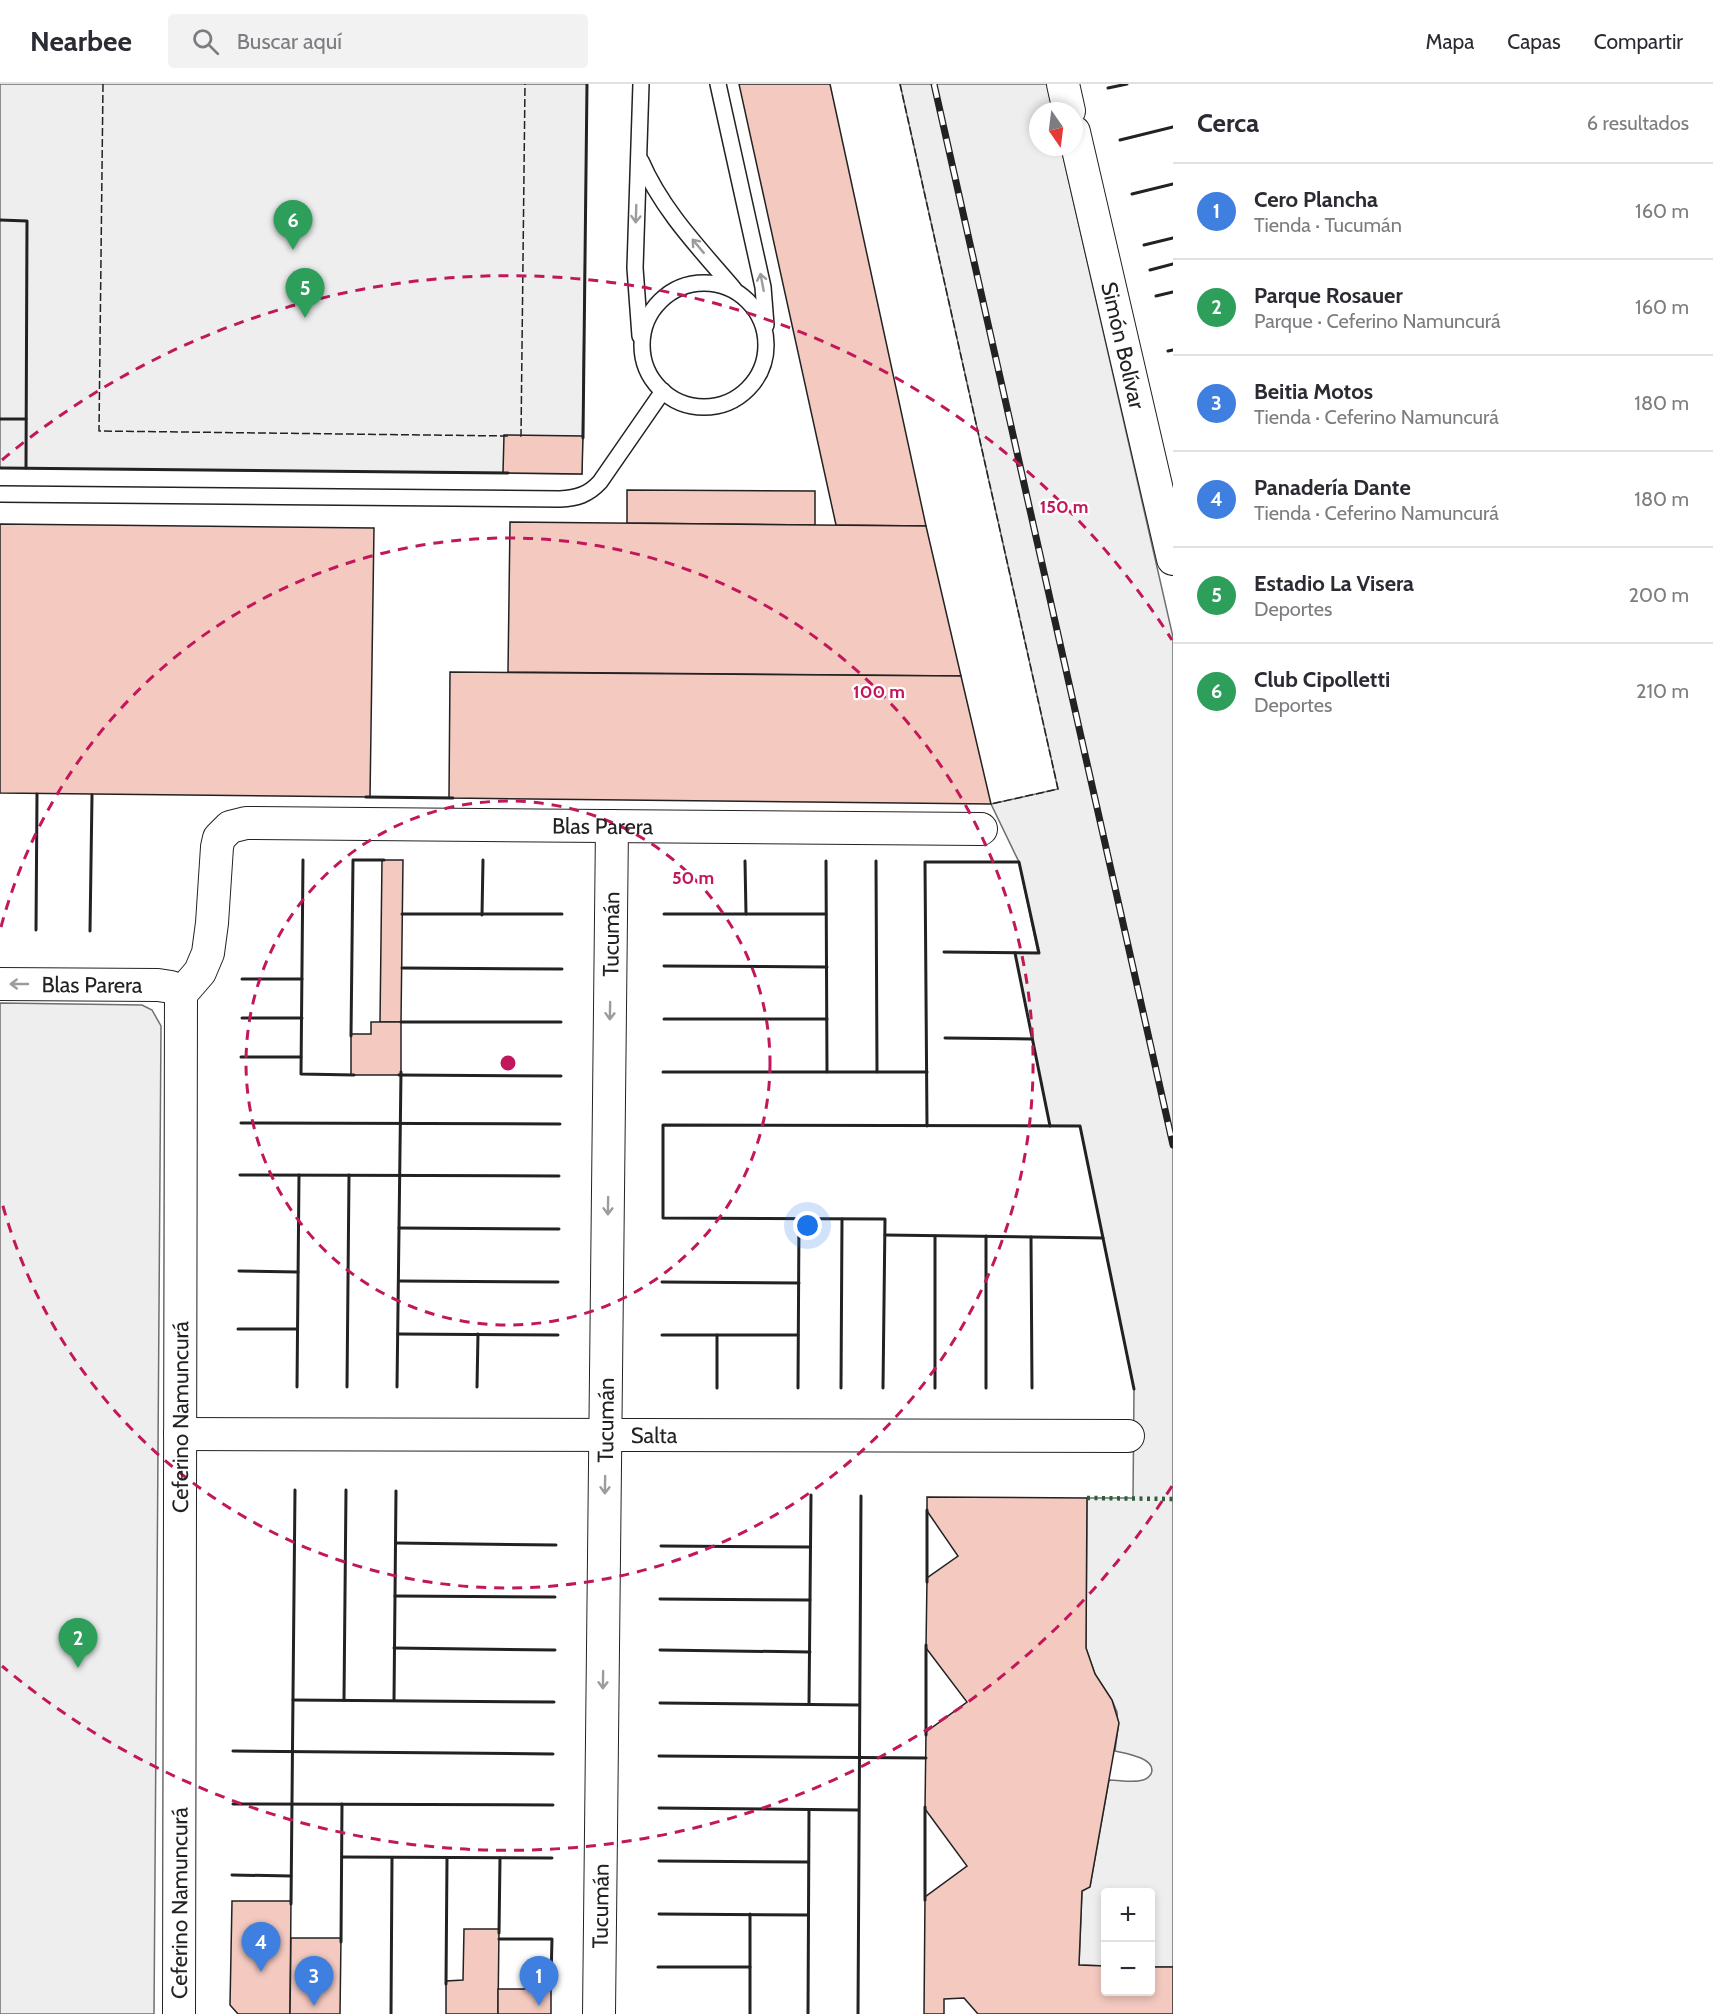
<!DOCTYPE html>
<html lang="es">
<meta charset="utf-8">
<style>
:root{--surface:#fff;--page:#f2f2f3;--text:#2b2b33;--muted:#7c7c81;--line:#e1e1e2;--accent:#111827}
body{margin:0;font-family:Cabin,sans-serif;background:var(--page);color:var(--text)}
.controls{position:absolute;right:18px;bottom:18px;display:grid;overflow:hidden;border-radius:6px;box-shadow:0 3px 9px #0003}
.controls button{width:54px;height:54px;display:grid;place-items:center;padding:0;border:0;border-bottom:2px solid var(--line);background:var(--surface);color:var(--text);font:30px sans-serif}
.compass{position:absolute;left:1029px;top:18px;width:54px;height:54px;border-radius:50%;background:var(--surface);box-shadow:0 3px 9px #0003;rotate:166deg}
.you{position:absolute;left:808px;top:1142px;width:21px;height:21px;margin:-15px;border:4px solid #fff;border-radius:50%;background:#1a73e8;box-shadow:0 0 0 9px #1a73e833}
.badge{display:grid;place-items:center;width:39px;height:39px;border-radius:50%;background:var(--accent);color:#fff;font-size:20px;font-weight:700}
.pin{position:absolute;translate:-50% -50px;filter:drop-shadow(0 2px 3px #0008)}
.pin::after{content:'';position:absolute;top:32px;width:21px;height:18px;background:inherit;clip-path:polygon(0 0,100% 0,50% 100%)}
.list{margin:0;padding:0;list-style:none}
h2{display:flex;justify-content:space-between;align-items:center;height:78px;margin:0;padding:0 24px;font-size:26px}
h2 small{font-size:20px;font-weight:400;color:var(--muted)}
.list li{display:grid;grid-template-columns:39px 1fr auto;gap:18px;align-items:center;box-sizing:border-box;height:96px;padding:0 24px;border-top:2px solid var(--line)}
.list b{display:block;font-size:22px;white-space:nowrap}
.list p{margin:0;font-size:20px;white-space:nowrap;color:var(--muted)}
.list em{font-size:20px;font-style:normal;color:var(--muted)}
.icon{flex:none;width:33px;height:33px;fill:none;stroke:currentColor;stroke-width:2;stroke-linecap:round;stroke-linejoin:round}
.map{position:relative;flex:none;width:1173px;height:1930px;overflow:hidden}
header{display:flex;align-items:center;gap:36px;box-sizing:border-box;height:84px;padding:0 30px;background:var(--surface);border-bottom:2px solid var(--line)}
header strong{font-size:28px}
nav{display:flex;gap:33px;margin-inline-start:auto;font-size:21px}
.search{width:420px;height:54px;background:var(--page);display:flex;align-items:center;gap:15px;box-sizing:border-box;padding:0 21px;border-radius:6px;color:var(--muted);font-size:22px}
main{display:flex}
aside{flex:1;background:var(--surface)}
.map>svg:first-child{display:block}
.green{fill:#eee;stroke:#6f6f6f;stroke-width:1.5}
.building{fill:#f3c9c0;stroke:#222;stroke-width:1.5}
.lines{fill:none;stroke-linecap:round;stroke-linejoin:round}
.lane-casing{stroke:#222;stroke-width:18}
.street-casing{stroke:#222;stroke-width:34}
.lane{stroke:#fff;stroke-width:15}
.street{stroke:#fff;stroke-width:32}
.rail-casing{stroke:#222;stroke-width:7}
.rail{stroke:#fff;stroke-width:4.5;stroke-dasharray:14;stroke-linecap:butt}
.hedge{stroke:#2f5e38;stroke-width:4.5;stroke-dasharray:3 4.5;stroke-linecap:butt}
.fence{stroke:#222;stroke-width:1.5;stroke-dasharray:8 3;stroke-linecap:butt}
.wall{stroke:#222;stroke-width:3}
.oneway{stroke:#9c9c9c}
.ring{fill:none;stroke:#c2185b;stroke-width:3;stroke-dasharray:10 8}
.labels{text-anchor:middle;stroke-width:4.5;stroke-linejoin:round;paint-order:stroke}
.street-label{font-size:22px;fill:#222;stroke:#fff}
.centre{fill:#c2185b;stroke:#fff;stroke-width:3}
.ring-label{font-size:18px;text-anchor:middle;font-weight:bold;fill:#c2185b;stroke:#fff;stroke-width:4.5;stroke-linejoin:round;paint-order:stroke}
</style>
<header>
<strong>Nearbee</strong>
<div class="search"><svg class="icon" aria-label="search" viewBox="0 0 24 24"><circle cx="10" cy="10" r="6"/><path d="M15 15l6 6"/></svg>Buscar aquí</div>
<nav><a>Mapa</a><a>Capas</a><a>Compartir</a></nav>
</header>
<main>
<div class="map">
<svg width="1173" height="1930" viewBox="0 0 1173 1930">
<rect width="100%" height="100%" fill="#fff"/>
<g class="green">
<path d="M0,0H587L582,390L0,384Z"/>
<path d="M900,0H1047L1053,27H1038V63H1061L1173,553V1883H1151L1150,1808H1106L1105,1882L1079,1881L1082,1807L1090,1802L1109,1696C1120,1696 1133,1699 1143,1696C1147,1695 1149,1693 1151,1690C1158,1674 1124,1669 1115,1667L1118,1644L1117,1628L1112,1616L1095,1590L1086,1564L1087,1414H1133L1134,1305L1080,1042H1050L1015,869H1038L1019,778L991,720L1058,705Z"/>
<path d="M0,919L142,921L152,926L161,942L154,1930H0Z"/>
</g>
<g class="building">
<path d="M739,0H830L926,442L836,441Z"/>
<path d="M504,351L583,352L582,390L503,389Z"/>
<path d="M627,406L815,407V441L627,439Z"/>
<path d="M510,438L926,442L961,592L508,588Z"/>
<path d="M0,440L374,444L370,713L0,709Z"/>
<path d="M450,588L961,592L991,720L449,714Z"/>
<path d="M382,776H403L401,938H380Z"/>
<path d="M371,938H401V991H351V950H371Z"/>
<path d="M927,1413L1087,1414L1086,1564L1095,1590L1112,1616L1119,1639L1090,1803L1082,1807L1079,1881L1106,1882V1908H1150V1883H1173V1930H978L964,1914L944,1915V1930H924L925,1813L967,1782L925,1725L926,1648L967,1618L926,1564L927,1494L958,1472L927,1427Z"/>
<path d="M232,1817H291L290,1930H238L230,1921Z"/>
<path d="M464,1845H499L498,1930H446V1897L463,1896Z"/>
<path d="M291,1854H341L340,1930H290Z"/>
<path d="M526,1895H551V1930H498V1905H525Z"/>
</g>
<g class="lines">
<g class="lane-casing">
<g id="lane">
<path d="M718,0L763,203L766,241"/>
<path d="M641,77C662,126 700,165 734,205"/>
<circle cx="704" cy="261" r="62"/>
<path d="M640,252L635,184L641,0"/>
<path d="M0,410L560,415C577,414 588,411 600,398L663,307"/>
</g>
</g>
<g class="street-casing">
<g id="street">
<path d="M1063,0L1069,27"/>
<path id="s1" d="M1074,48L1173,475"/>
<path id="s2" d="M0,900L158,901L171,903L181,910"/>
<path id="s3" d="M180,1350L1128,1352"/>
<path id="s4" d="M179,1930L181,910L200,888L208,869L212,839L217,763L219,754L230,743L246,739L981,745"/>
<path id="s5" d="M599,1930L612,742"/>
</g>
</g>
<use href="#lane" class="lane"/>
<use href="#street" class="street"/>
<g class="rail-casing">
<path id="rail" d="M934,0L1173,1061"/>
</g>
<use href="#rail" class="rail"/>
<path class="hedge" d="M1087,1414L1173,1415"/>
<g class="fence">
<path d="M103,0L99,347L508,352"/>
<path d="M900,0L1058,705L991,720"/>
<path d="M520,352H521L525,0"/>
</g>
<g class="wall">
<path d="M1108,4L1127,0"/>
<path d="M1120,56L1173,43"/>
<path d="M1132,110L1173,100"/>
<path d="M0,136L27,137L26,384"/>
<path d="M1144,161L1173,154"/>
<path d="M1150,186L1173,180"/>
<path d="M1156,212L1173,208"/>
<path d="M1168,267L1173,266"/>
<path d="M0,335H26"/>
<path d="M583,354L587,0"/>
<path d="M0,384L508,389"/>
<path d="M366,713L453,714"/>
<path d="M303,776L301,990L354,991"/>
<path d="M745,777L746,830"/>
<path d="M826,777L827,988"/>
<path d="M876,777L877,988"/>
<path d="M402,830H562"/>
<path d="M664,830H826"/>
<path d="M482,831L483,776"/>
<path d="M36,846L37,710"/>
<path d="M90,847L92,711"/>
<path d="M1015,869L1050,1042"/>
<path d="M664,882L827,883"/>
<path d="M402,884L562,885"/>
<path d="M242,895H302"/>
<path d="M242,934H302"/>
<path d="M664,935H827"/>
<path d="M401,938H561"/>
<path d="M351,952L353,776H384"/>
<path d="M945,954L1032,955"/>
<path d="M241,973H301"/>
<path d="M663,988H927"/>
<path d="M399,991L561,992"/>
<path d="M241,1039L560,1040"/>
<path d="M927,1042L925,778H1019L1039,869L944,868"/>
<path d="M240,1091L559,1092"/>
<path d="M399,1144L559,1145"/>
<path d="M885,1151L1103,1154"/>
<path d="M935,1152V1304"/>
<path d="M1031,1153L1032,1304"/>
<path d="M239,1187L298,1188"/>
<path d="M399,1197L558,1198"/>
<path d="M662,1198L799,1199"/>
<path d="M238,1245H297"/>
<path d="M398,1250L558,1251"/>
<path d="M662,1251H798"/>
<path d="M717,1251V1304"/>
<path d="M297,1303L299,1091"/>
<path d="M347,1303L349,1091"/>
<path d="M397,1303L401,988"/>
<path d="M477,1303L478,1250"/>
<path d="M798,1304L799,1135"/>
<path d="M841,1304L842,1135"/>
<path d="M883,1304L885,1135L663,1134V1041L1080,1042L1134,1305"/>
<path d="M986,1304V1152"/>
<path d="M396,1459L556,1461"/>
<path d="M661,1462L810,1463"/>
<path d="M927,1498V1426"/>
<path d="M395,1512L555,1513"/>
<path d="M660,1515L810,1516"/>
<path d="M394,1564L555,1566"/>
<path d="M660,1566L810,1568"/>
<path d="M293,1616L554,1618"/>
<path d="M344,1616L346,1406"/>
<path d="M394,1616L396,1407"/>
<path d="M660,1619L859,1621"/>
<path d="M809,1620L811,1411"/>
<path d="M926,1651V1561"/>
<path d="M233,1667L553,1670"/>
<path d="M659,1672L926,1674"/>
<path d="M233,1720L553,1721"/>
<path d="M659,1724L858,1726"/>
<path d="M342,1773L552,1774"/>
<path d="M659,1777L808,1778"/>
<path d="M232,1791L291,1792"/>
<path d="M925,1816V1723"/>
<path d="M291,1820L295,1406"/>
<path d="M659,1830L808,1831"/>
<path d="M499,1849L500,1774"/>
<path d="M499,1855H552L551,1895"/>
<path d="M341,1858L342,1720"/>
<path d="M658,1883H750"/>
<path d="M446,1900L447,1774"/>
<path d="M391,1930L392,1774"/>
<path d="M750,1930V1830"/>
<path d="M808,1930L809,1726"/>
<path d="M858,1930L861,1412"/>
</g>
</g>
<defs><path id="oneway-shaft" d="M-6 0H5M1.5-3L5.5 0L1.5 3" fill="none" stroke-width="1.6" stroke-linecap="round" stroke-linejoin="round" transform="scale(1.5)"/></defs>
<g class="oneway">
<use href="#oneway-shaft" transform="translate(636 130) rotate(92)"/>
<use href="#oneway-shaft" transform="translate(698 162) rotate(-130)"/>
<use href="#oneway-shaft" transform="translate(762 198) rotate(-101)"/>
<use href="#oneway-shaft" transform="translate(19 900) rotate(-180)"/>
<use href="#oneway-shaft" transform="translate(610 927) rotate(91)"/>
<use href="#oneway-shaft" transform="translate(608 1122) rotate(91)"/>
<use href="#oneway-shaft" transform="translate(605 1401) rotate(91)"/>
<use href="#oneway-shaft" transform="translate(603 1596) rotate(91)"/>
</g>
<g class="ring">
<circle cx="508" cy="979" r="262"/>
<path d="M1 843A525 525 0 1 1 1 1115"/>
<path d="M1172 1402A787 787 0 0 1 2 1582M2 376A787 787 0 0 1 1172 556"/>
</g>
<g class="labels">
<g class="street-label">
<text dy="8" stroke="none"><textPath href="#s1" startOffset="219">Simón Bolívar</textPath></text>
<text dy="8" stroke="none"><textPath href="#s4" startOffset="1574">Blas Parera</textPath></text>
<text dy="8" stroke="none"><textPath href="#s5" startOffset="1080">Tucumán</textPath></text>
<text dy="8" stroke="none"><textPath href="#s2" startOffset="92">Blas Parera</textPath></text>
<text dy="8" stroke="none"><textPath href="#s4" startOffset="597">Ceferino Namuncurá</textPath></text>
<text dy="8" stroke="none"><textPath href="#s5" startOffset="594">Tucumán</textPath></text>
<text dy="8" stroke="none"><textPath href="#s3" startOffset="474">Salta</textPath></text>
<text dy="8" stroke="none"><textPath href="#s4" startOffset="111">Ceferino Namuncurá</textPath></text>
<text dy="8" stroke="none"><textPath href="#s5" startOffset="108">Tucumán</textPath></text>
</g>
</g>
<circle cx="508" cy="979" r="9" class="centre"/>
<g class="ring-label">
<text x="1064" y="429">150 m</text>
<text x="879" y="614">100 m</text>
<text x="693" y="800">50 m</text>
</g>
</svg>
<div class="controls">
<button>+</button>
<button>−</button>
</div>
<svg class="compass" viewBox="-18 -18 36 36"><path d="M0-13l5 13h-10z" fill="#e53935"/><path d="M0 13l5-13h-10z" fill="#7c7c81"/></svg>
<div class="you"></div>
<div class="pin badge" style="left:539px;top:1922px;background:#3f7fe0">1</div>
<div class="pin badge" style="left:78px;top:1584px;background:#2e9e5b">2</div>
<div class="pin badge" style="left:314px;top:1922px;background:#3f7fe0">3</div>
<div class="pin badge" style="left:261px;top:1888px;background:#3f7fe0">4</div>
<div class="pin badge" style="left:305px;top:234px;background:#2e9e5b">5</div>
<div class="pin badge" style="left:293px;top:166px;background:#2e9e5b">6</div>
</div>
<aside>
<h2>Cerca<small>6 resultados</small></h2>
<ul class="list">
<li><span class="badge" style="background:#3f7fe0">1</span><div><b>Cero Plancha</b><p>Tienda · Tucumán</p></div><em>160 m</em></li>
<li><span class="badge" style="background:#2e9e5b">2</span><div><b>Parque Rosauer</b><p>Parque · Ceferino Namuncurá</p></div><em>160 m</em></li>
<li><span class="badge" style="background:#3f7fe0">3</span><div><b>Beitia Motos</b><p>Tienda · Ceferino Namuncurá</p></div><em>180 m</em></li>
<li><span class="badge" style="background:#3f7fe0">4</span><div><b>Panadería Dante</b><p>Tienda · Ceferino Namuncurá</p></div><em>180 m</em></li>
<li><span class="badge" style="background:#2e9e5b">5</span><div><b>Estadio La Visera</b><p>Deportes</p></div><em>200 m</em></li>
<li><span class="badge" style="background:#2e9e5b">6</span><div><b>Club Cipolletti</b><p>Deportes</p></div><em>210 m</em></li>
</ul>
</aside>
</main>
